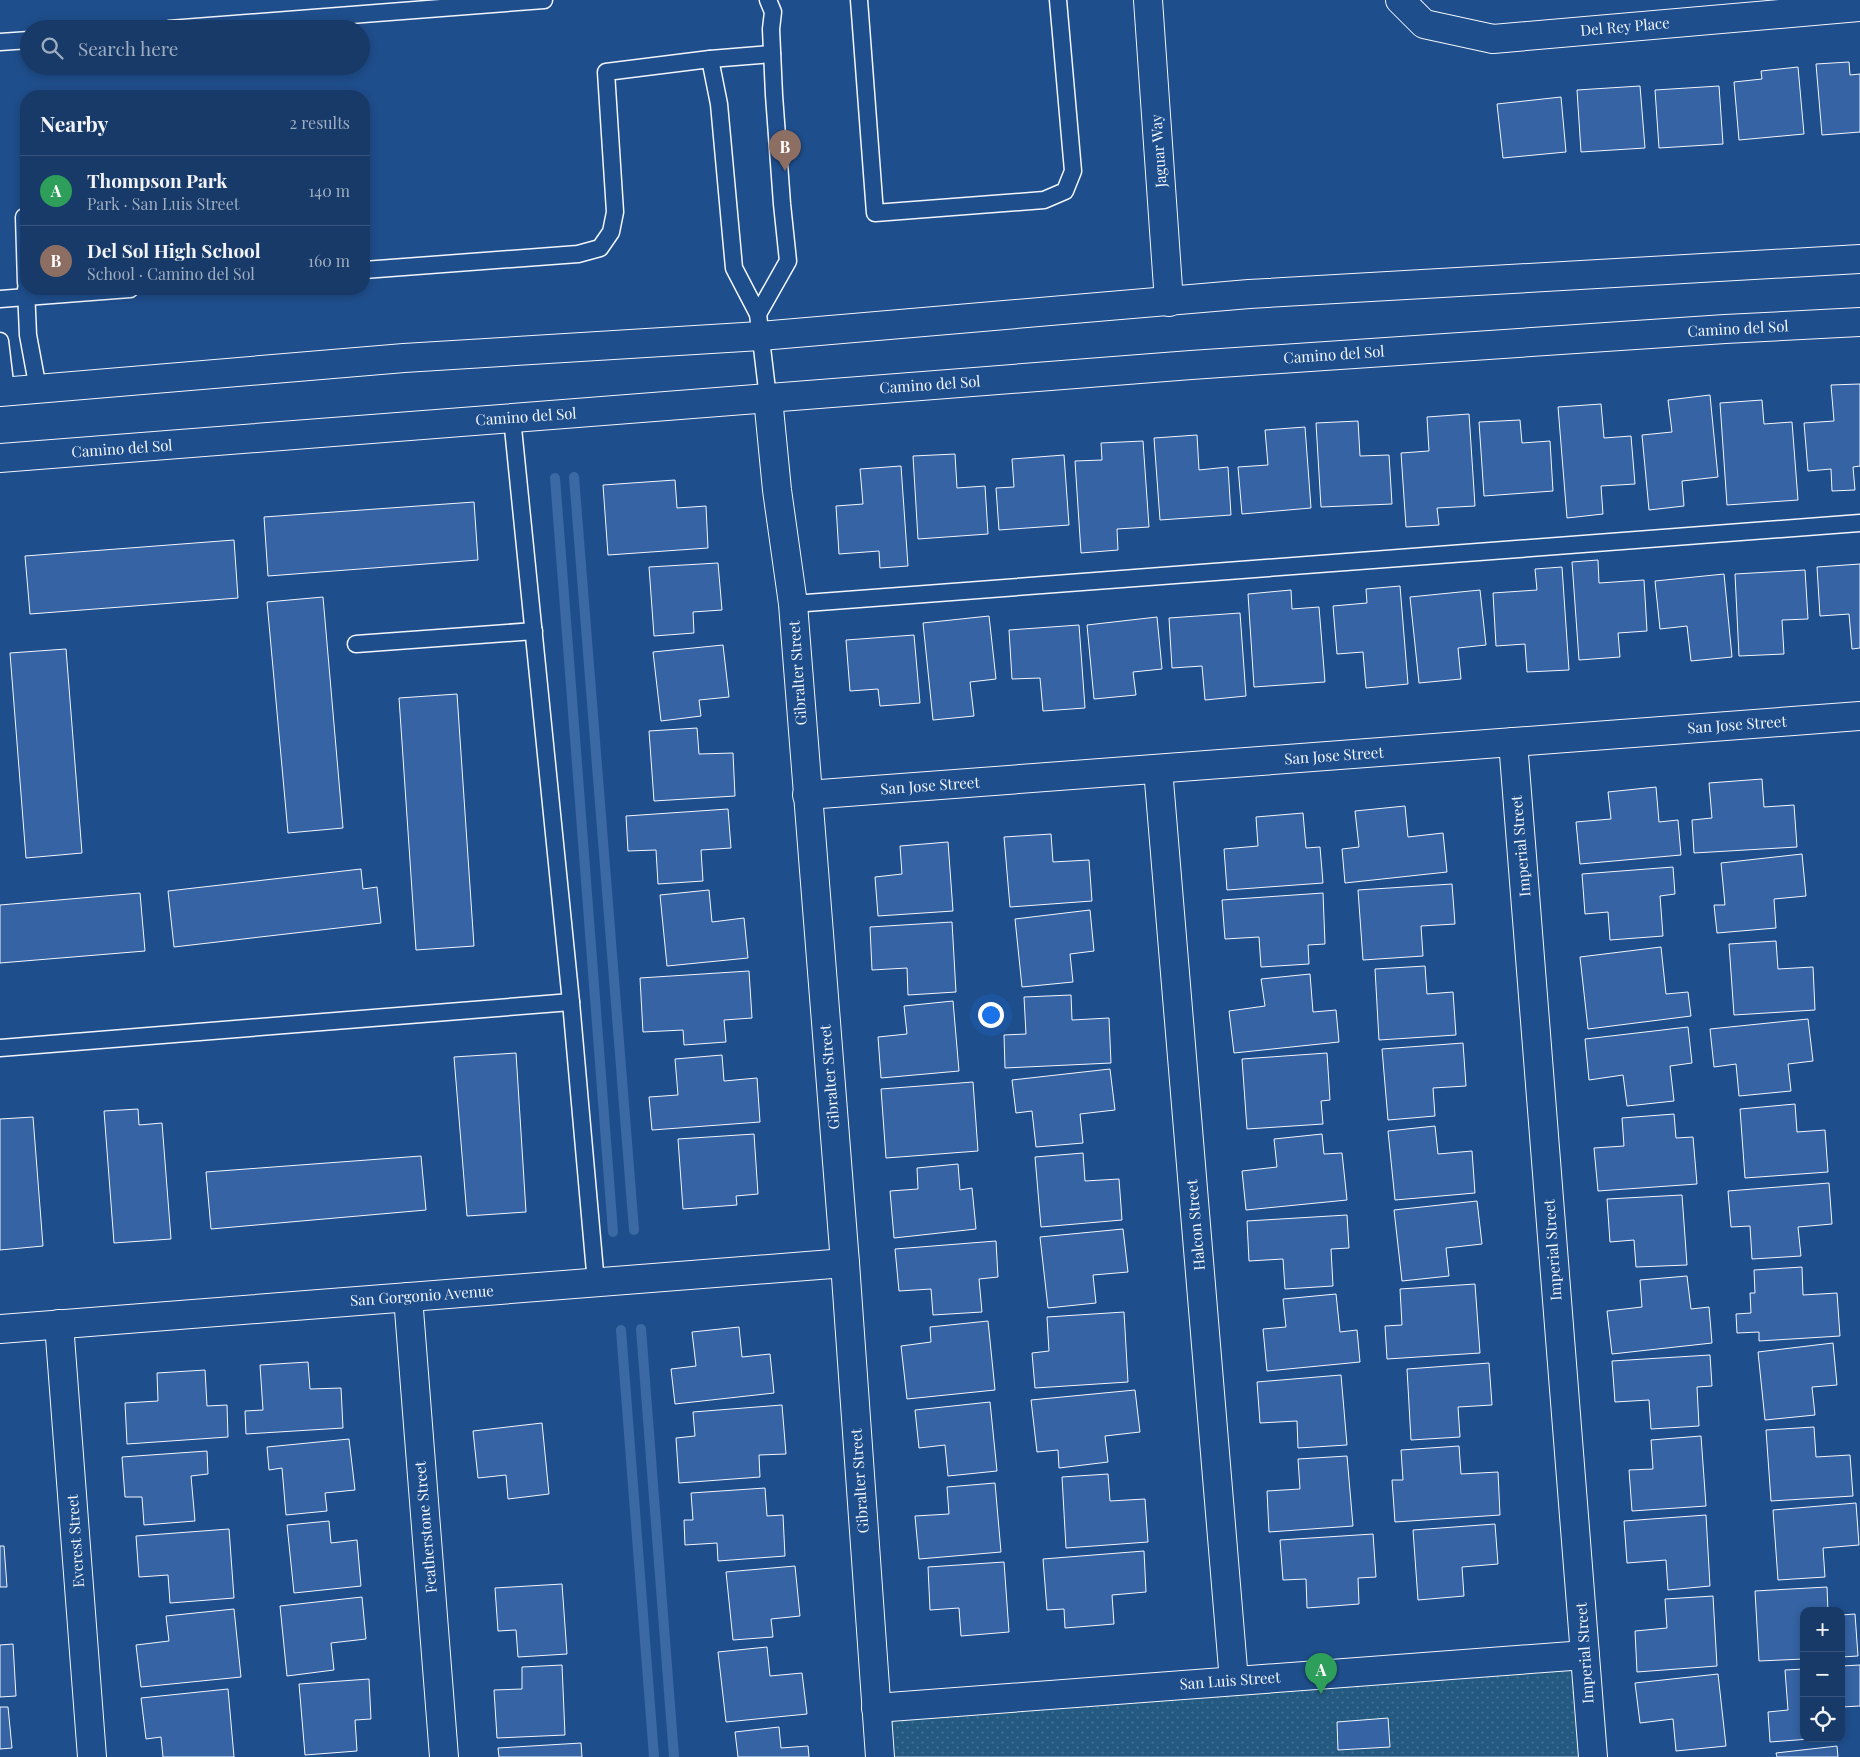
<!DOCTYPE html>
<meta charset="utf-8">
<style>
:root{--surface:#173a69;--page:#20416f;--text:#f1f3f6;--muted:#9eadc0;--line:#36547d;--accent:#bca0f2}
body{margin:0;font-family:"Playfair Display",serif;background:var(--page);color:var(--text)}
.controls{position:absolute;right:15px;bottom:15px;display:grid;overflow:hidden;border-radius:10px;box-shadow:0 2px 8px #0003}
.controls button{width:45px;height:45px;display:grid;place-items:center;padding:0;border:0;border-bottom:1px solid var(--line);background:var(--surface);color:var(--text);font:25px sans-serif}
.you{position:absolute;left:990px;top:1014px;width:18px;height:18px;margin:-12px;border:4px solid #fff;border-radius:50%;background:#1a73e8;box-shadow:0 0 0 8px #1a73e833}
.badge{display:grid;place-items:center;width:32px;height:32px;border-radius:50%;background:var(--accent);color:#fff;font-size:16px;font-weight:700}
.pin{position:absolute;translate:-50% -41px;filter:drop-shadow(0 1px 2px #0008)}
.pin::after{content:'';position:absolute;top:26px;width:18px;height:15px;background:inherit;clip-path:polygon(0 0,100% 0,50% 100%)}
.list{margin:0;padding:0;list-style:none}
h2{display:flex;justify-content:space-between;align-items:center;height:65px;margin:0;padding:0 20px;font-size:21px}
h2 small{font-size:16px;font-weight:400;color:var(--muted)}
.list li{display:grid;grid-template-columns:32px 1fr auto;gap:15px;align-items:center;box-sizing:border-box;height:70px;padding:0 20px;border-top:1px solid var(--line)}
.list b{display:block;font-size:19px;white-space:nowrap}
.list p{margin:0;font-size:16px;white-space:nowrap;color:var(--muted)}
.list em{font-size:16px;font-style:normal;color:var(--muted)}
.icon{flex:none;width:28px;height:28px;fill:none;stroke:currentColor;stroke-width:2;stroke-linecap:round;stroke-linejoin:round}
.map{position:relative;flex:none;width:1860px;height:1757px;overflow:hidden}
.search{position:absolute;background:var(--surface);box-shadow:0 2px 8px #0003;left:20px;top:20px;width:350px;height:55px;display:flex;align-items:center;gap:12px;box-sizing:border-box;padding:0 18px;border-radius:28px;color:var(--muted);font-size:19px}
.panel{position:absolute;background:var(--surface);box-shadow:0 2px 8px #0003;left:20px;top:90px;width:350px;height:205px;border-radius:20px}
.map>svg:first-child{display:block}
.park{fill:url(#park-dots);stroke:#a8bbd7}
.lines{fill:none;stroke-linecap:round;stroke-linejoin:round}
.stream{stroke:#3b69a3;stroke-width:10}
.building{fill:#3563a3;stroke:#f2f6ff}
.lane-casing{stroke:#f2f6ff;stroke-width:19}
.street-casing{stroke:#f2f6ff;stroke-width:30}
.secondary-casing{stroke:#f2f6ff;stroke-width:30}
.lane{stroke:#1f4e8c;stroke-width:16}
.street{stroke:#1f4e8c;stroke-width:28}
.secondary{stroke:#1f4e8c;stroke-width:28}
.labels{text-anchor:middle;stroke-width:4;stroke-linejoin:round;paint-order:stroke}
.street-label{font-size:15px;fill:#f2f6ff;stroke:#1f4e8c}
</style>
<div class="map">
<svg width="1860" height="1757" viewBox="0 0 1860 1757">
<defs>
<pattern id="park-dots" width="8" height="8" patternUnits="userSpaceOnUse" patternTransform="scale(1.25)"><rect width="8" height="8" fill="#245a82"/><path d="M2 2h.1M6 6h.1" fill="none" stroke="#447295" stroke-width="1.8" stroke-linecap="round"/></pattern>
</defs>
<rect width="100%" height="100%" fill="#1f4e8c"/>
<path class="park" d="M1585,1655L1593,1757H880L876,1708Z"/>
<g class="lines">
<g class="stream">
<path d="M574,477L634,1230"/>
<path d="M555,478L613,1232"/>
<path d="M641,1329L674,1757"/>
<path d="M621,1330L654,1757"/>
</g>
</g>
<g class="building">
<path d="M1849,62L1850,75L1860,74V132L1822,135L1816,64Z"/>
<path d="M1798,67L1804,134L1739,140L1734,82L1762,79L1761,71Z"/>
<path d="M1640,86L1645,148L1581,152L1577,90Z"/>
<path d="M1719,86L1723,144L1659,148L1655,90Z"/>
<path d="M1561,97L1566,152L1503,158L1497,104Z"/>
<path d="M1860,384V466L1853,467L1855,490L1832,491L1831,469L1808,471L1804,423L1834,421L1831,385Z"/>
<path d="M1710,395L1718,477L1682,481L1684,506L1649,510L1642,435L1672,432L1668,400Z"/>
<path d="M1762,400L1764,424L1792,422L1798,500L1727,505L1720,403Z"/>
<path d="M1601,404L1604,438L1631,436L1635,484L1601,486L1603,514L1567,518L1558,407Z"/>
<path d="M1469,414L1475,506L1437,508L1439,525L1406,527L1401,453L1429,451L1427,417Z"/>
<path d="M1520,420L1522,443L1550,441L1553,491L1484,496L1479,422Z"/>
<path d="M1358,421L1360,456L1389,455L1392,504L1321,507L1316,423Z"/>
<path d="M1305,427L1311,508L1242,514L1238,467L1268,465L1265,430Z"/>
<path d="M1197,435L1199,470L1228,467L1231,515L1160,520L1154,438Z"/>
<path d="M1143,441L1149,527L1117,529L1118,550L1081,553L1075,461L1102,460L1101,443Z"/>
<path d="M955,454L957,488L985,486L988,534L918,539L913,456Z"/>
<path d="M1064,455L1069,525L999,530L996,488L1014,487L1012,459Z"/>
<path d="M901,466L908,566L880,568L879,551L839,554L836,506L863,504L860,469Z"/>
<path d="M675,480L677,508L706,506L708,548L608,555L603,485Z"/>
<path d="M474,502L478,560L268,576L264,517Z"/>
<path d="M234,540L238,598L30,614L25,556Z"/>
<path d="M1598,560L1599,583L1644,580L1647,631L1618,633L1620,657L1579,660L1572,562Z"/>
<path d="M718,563L722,610L693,612L694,633L654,636L649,567Z"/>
<path d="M1860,564V648L1852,649L1849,614L1820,616L1817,567Z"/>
<path d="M1562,567L1569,670L1527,672L1525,644L1496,646L1493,593L1537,590L1535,569Z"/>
<path d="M1805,570L1808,619L1782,620L1784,654L1739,656L1735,574Z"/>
<path d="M1724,574L1732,657L1691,661L1687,626L1660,629L1655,581Z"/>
<path d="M1400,586L1408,684L1366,688L1363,652L1337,654L1333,606L1367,603L1366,589Z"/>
<path d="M1291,590L1292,609L1319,607L1325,682L1254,687L1248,594Z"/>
<path d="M1480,590L1486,645L1458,648L1461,679L1419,683L1410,597Z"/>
<path d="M323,597L343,828L288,833L267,602Z"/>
<path d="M1240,613L1246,696L1205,700L1202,666L1172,668L1169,618Z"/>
<path d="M989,616L996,679L970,682L974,716L933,720L923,623Z"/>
<path d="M1157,617L1162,669L1133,672L1136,695L1094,699L1087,625Z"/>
<path d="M1079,625L1085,708L1043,711L1040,678L1012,679L1009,630Z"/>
<path d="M914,635L920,703L880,706L878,689L850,691L846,640Z"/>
<path d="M723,645L729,697L699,700L701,716L661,721L653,652Z"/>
<path d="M66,649L82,853L26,858L10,653Z"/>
<path d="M457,694L474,946L416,950L399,698Z"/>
<path d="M697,728L699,754L733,753L735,796L654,801L649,731Z"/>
<path d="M1762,779L1764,807L1794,805L1797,847L1694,853L1692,820L1712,818L1709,783Z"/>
<path d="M1656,787L1659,822L1678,820L1681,855L1580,864L1576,822L1611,819L1608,792Z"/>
<path d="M1405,806L1408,837L1443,833L1447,872L1345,883L1342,849L1359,847L1355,811Z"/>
<path d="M728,809L731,848L701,850L703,881L658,884L656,850L628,851L626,816Z"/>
<path d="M1303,813L1306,848L1320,847L1323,883L1227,890L1224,849L1258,846L1256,817Z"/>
<path d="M1051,834L1053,862L1089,860L1092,901L1010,907L1004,837Z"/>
<path d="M948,842L953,911L878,916L875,877L902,874L900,846Z"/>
<path d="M1802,854L1806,896L1774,899L1776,928L1717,933L1714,905H1725L1721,863Z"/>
<path d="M1673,867L1675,894L1660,896L1663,936L1610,940L1608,912L1585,914L1582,874Z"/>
<path d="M361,869L363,889L377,887L381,923L174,947L168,891Z"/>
<path d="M1452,884L1455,924L1421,926L1423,956L1363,960L1358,890Z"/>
<path d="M709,890L712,922L744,918L748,958L667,966L660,895Z"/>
<path d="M140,893L145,951L0,963V905Z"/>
<path d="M1323,893L1325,944L1308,945L1309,964L1261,967L1259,937L1225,939L1222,900Z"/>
<path d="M1090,910L1094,951L1070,954L1073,982L1022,987L1015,919Z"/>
<path d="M952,922L956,992L908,995L907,968L872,970L870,927Z"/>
<path d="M1776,941L1778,969L1813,967L1815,1010L1734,1015L1729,944Z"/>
<path d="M1661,947L1666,994L1688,992L1691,1016L1588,1029L1580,957Z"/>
<path d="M1425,966L1427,994L1453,992L1456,1035L1379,1040L1375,969Z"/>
<path d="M749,971L752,1018L724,1020L726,1042L684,1045L683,1030L643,1032L640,978Z"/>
<path d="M1310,974L1313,1012L1336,1010L1339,1042L1234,1053L1229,1011L1265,1006L1261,979Z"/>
<path d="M1071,995L1072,1020L1109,1018L1111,1063L1005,1068L1004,1035L1026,1034L1024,997Z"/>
<path d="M953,1001L959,1071L881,1078L878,1037L907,1034L904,1006Z"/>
<path d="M1808,1019L1813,1061L1788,1064L1791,1091L1739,1096L1736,1064L1714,1067L1710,1029Z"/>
<path d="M1688,1027L1692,1063L1670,1066L1674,1101L1627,1106L1623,1075L1589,1080L1585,1039Z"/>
<path d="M1463,1043L1466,1086L1433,1088L1435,1116L1388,1120L1382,1049Z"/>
<path d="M516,1053L526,1212L467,1216L454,1057Z"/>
<path d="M1327,1053L1330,1100L1321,1101L1323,1124L1247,1129L1242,1059Z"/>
<path d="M722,1055L724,1081L757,1078L760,1122L652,1130L649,1097L678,1095L675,1059Z"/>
<path d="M1110,1069L1115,1110L1080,1114L1083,1143L1036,1147L1032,1111L1016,1113L1012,1080Z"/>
<path d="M973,1082L978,1151L886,1158L881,1089Z"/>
<path d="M1795,1104L1797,1132L1825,1130L1828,1172L1745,1178L1740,1109Z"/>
<path d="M138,1109L139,1125L162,1123L171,1239L114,1243L104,1111Z"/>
<path d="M1674,1114L1676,1138L1693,1137L1697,1184L1598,1191L1594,1148L1624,1146L1622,1118Z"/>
<path d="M33,1117L43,1246L0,1250V1119Z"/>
<path d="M1435,1126L1438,1154L1472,1151L1475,1193L1395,1200L1388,1131Z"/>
<path d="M754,1134L758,1194L736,1196L737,1205L683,1209L678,1139Z"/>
<path d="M1322,1134L1324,1154L1342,1153L1347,1200L1246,1210L1242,1171L1277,1167L1274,1139Z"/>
<path d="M1083,1153L1085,1181L1119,1179L1122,1220L1041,1227L1035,1157Z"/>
<path d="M421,1156L426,1210L211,1229L206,1172Z"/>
<path d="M958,1164L960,1190L972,1188L976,1229L894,1238L890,1191L918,1189L917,1168Z"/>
<path d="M1829,1183L1832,1224L1798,1227L1801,1256L1752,1259L1750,1226L1731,1227L1728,1191Z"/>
<path d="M1682,1195L1687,1265L1636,1267L1634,1240L1610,1242L1607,1199Z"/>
<path d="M1477,1201L1482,1244L1446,1248L1449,1276L1402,1281L1394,1210Z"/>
<path d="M1347,1215L1349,1248L1331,1249L1333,1286L1285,1289L1283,1259L1249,1261L1247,1221Z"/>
<path d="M1123,1229L1128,1272L1093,1275L1096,1303L1048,1308L1040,1237Z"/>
<path d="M996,1241L998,1277L979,1279L982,1312L933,1315L931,1289L899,1291L895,1249Z"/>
<path d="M1802,1267L1803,1295L1837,1293L1840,1336L1759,1341V1332L1737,1333L1736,1314L1751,1313L1750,1293H1755L1754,1270Z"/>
<path d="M1687,1276L1691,1309L1709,1307L1712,1343L1612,1354L1607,1311L1642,1307L1640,1280Z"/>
<path d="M1475,1284L1480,1353L1387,1359L1385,1326L1402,1325L1400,1289Z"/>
<path d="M1336,1294L1340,1332L1357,1330L1360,1362L1267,1371L1263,1329L1286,1327L1283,1299Z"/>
<path d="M1124,1312L1128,1382L1035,1388L1032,1353L1049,1351L1047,1317Z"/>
<path d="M988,1321L995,1390L907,1399L901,1346L931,1342L930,1327Z"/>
<path d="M739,1327L742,1357L770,1354L774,1393L675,1404L671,1369L696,1366L692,1332Z"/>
<path d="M1833,1343L1837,1385L1812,1387L1815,1415L1765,1420L1758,1352Z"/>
<path d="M1710,1355L1712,1386L1697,1387L1699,1426L1651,1429L1649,1400L1615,1402L1612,1361Z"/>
<path d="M308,1362L310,1389L341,1388L343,1428L246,1434L245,1411L263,1410L260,1365Z"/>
<path d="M1489,1363L1492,1405L1458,1407L1460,1437L1411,1440L1407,1369Z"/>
<path d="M205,1370L207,1406L227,1405L228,1437L127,1444L125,1403L158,1401L157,1373Z"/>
<path d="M1341,1375L1347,1445L1298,1448L1297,1421L1260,1423L1257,1382Z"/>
<path d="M1135,1390L1140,1432L1105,1436L1108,1462L1059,1468L1058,1450L1037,1452L1031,1400Z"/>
<path d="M990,1402L997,1471L948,1476L945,1445L919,1448L915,1410Z"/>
<path d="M782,1405L786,1454L759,1455L760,1477L679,1483L676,1438L695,1436L693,1412Z"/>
<path d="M542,1423L549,1494L508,1499L506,1475L478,1478L473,1431Z"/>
<path d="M1814,1427L1816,1457L1850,1455L1853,1496L1771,1501L1766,1430Z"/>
<path d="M1701,1436L1706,1506L1632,1511L1629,1470L1653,1469L1651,1440Z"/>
<path d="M349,1439L355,1490L325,1493L327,1511L286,1515L282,1468L269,1470L267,1447Z"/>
<path d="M1459,1446L1461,1474L1498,1472L1500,1515L1395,1522L1392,1480H1403L1401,1450Z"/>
<path d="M207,1451L208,1474L191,1476L195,1521L144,1525L142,1497H125L122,1457Z"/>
<path d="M1347,1456L1353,1526L1269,1532L1267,1491L1300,1489L1298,1459Z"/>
<path d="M1108,1474L1110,1501L1145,1499L1148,1542L1066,1548L1062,1477Z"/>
<path d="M995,1483L1001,1552L919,1559L915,1516L949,1514L947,1487Z"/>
<path d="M765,1488L767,1516L783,1515L785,1556L718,1561L717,1543L685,1545L684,1520H693L691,1493Z"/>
<path d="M1856,1503L1859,1545L1823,1548L1825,1577L1778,1580L1773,1510Z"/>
<path d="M1706,1515L1710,1586L1668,1590L1666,1560L1627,1563L1624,1521Z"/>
<path d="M329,1521L331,1543L357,1540L361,1586L294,1593L287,1525Z"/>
<path d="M1495,1524L1498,1564L1462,1567L1464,1596L1418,1600L1413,1530Z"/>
<path d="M229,1529L234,1598L170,1603L168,1575L139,1577L136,1536Z"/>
<path d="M1373,1534L1376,1577L1358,1578L1359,1604L1307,1608L1306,1579L1283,1580L1280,1540Z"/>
<path d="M0,1546H4L7,1587H0Z"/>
<path d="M1144,1551L1146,1592L1112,1595L1114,1624L1065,1628L1064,1609L1047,1610L1043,1559Z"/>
<path d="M1004,1562L1009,1632L961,1636L959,1608L930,1610L928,1567Z"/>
<path d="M795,1566L800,1616L771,1619L773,1637L733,1640L726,1572Z"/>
<path d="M562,1584L567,1654L518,1657L516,1630L498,1631L495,1588Z"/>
<path d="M1827,1587L1828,1611H1804V1659L1759,1661L1755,1591Z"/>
<path d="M1713,1596L1717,1666L1637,1672L1635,1631L1667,1628L1665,1599Z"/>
<path d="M362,1597L366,1639L331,1643L334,1670L287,1676L280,1606Z"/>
<path d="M234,1609L241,1677L141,1687L136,1645L169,1641L166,1616Z"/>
<path d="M1855,1614L1858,1656L1841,1657V1615Z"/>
<path d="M13,1644L16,1696L0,1697V1645Z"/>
<path d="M767,1647L770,1676L802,1673L807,1714L726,1722L718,1652Z"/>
<path d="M562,1665L565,1735L497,1738L494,1690L522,1689V1667Z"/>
<path d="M1860,1665V1706L1841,1707V1666Z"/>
<path d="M1804,1669V1738H1823L1770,1742L1768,1712L1788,1710L1785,1670Z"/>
<path d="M1718,1674L1726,1746L1676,1751L1673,1719L1640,1723L1635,1683Z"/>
<path d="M369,1679L371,1719L355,1720L357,1751L305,1755L299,1684Z"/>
<path d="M228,1689L234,1757H163L161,1737L146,1739L141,1698Z"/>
<path d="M0,1707H8L12,1748L0,1749Z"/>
<path d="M1388,1718L1390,1747L1338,1750L1337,1722Z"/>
<path d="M779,1727L781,1748L808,1746L809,1757H738L735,1732Z"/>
<path d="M581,1743L582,1757H499L498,1748Z"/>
<path d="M1837,1746L1838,1757H1777L1776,1753Z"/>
</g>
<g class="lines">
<g class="lane-casing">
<g id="lane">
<path d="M859,0L875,213L1044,200L1065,191L1073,171L1058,0"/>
<path d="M169,29L544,0"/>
<path d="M0,42L29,40"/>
<path d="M710,59L719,104L734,268L758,314L768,398"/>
<path d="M24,217L26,283"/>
<path d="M364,270L578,254L600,248L611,232L615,212L606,72L710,59L772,54"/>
<path d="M26,289L28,335L38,389"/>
<path d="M0,299L130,289"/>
<path d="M758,314L788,261L782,204L774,95L771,29L773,12L768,0"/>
<path d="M0,341L6,391"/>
<path d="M512,418L571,1002L596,1283"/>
<path d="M793,604L1860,523"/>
<path d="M356,644L534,631"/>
<path d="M0,1048L571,1002"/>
</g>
</g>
<g class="street-casing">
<g id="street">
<path d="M1148,0L1169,302"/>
<path d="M1400,0L1424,24L1493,39L1860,7"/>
<path d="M768,398L777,490L793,604L845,1263L880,1757"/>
<path d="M1513,742L1593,1757"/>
<path d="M1158,769L1234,1681"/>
<path d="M807,795L1860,716"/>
<path d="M408,1297L444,1757"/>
<path d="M59,1324L92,1757"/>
<path d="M0,1329L845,1263"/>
<path d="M876,1708L1585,1655"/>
</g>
</g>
<g class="secondary-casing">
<g id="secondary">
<path d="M0,392L404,358L760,336L1249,294L1860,259"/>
<path d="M0,458L1191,365L1725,329L1860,322"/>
</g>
</g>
<use href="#lane" class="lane"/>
<use href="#street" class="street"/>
<use href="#secondary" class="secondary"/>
</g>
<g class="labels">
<g class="street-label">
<text transform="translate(1625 27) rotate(-5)" y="5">Del Rey Place</text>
<text transform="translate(1159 151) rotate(-94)" y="5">Jaguar Way</text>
<text transform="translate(1738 329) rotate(-3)" y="5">Camino del Sol</text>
<text transform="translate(1334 355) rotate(-4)" y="5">Camino del Sol</text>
<text transform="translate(930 385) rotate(-4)" y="5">Camino del Sol</text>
<text transform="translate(526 417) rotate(-4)" y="5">Camino del Sol</text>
<text transform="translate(122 449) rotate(-4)" y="5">Camino del Sol</text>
<text transform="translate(798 673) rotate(-94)" y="5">Gibralter Street</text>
<text transform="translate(1737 725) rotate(-4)" y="5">San Jose Street</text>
<text transform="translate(1334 756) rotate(-4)" y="5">San Jose Street</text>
<text transform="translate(930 786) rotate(-4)" y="5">San Jose Street</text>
<text transform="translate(1521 846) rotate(-95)" y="5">Imperial Street</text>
<text transform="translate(830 1077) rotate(-95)" y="5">Gibralter Street</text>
<text transform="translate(1196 1225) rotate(-95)" y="5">Halcon Street</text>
<text transform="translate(1553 1250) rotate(-94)" y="5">Imperial Street</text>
<text transform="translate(422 1296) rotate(-4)" y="5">San Gorgonio Avenue</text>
<text transform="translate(860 1481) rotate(-94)" y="5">Gibralter Street</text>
<text transform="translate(426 1527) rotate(-95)" y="5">Featherstone Street</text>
<text transform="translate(76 1541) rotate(-94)" y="5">Everest Street</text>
<text transform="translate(1585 1653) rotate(-94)" y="5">Imperial Street</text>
<text transform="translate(1230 1681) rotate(-4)" y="5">San Luis Street</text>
</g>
</g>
</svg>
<div class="controls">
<button>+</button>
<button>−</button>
<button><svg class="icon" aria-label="locate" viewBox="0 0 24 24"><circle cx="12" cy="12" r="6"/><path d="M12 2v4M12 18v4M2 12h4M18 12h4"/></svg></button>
</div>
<div class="you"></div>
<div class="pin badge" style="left:1321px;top:1694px;background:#2e9e5b">A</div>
<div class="pin badge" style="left:785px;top:171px;background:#8d6e63">B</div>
<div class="search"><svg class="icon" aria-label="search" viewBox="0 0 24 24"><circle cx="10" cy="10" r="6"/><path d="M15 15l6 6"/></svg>Search here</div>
<section class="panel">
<h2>Nearby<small>2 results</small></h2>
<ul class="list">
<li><span class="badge" style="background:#2e9e5b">A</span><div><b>Thompson Park</b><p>Park · San Luis Street</p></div><em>140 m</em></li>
<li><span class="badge" style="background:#8d6e63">B</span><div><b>Del Sol High School</b><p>School · Camino del Sol</p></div><em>160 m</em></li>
</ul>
</section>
</div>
